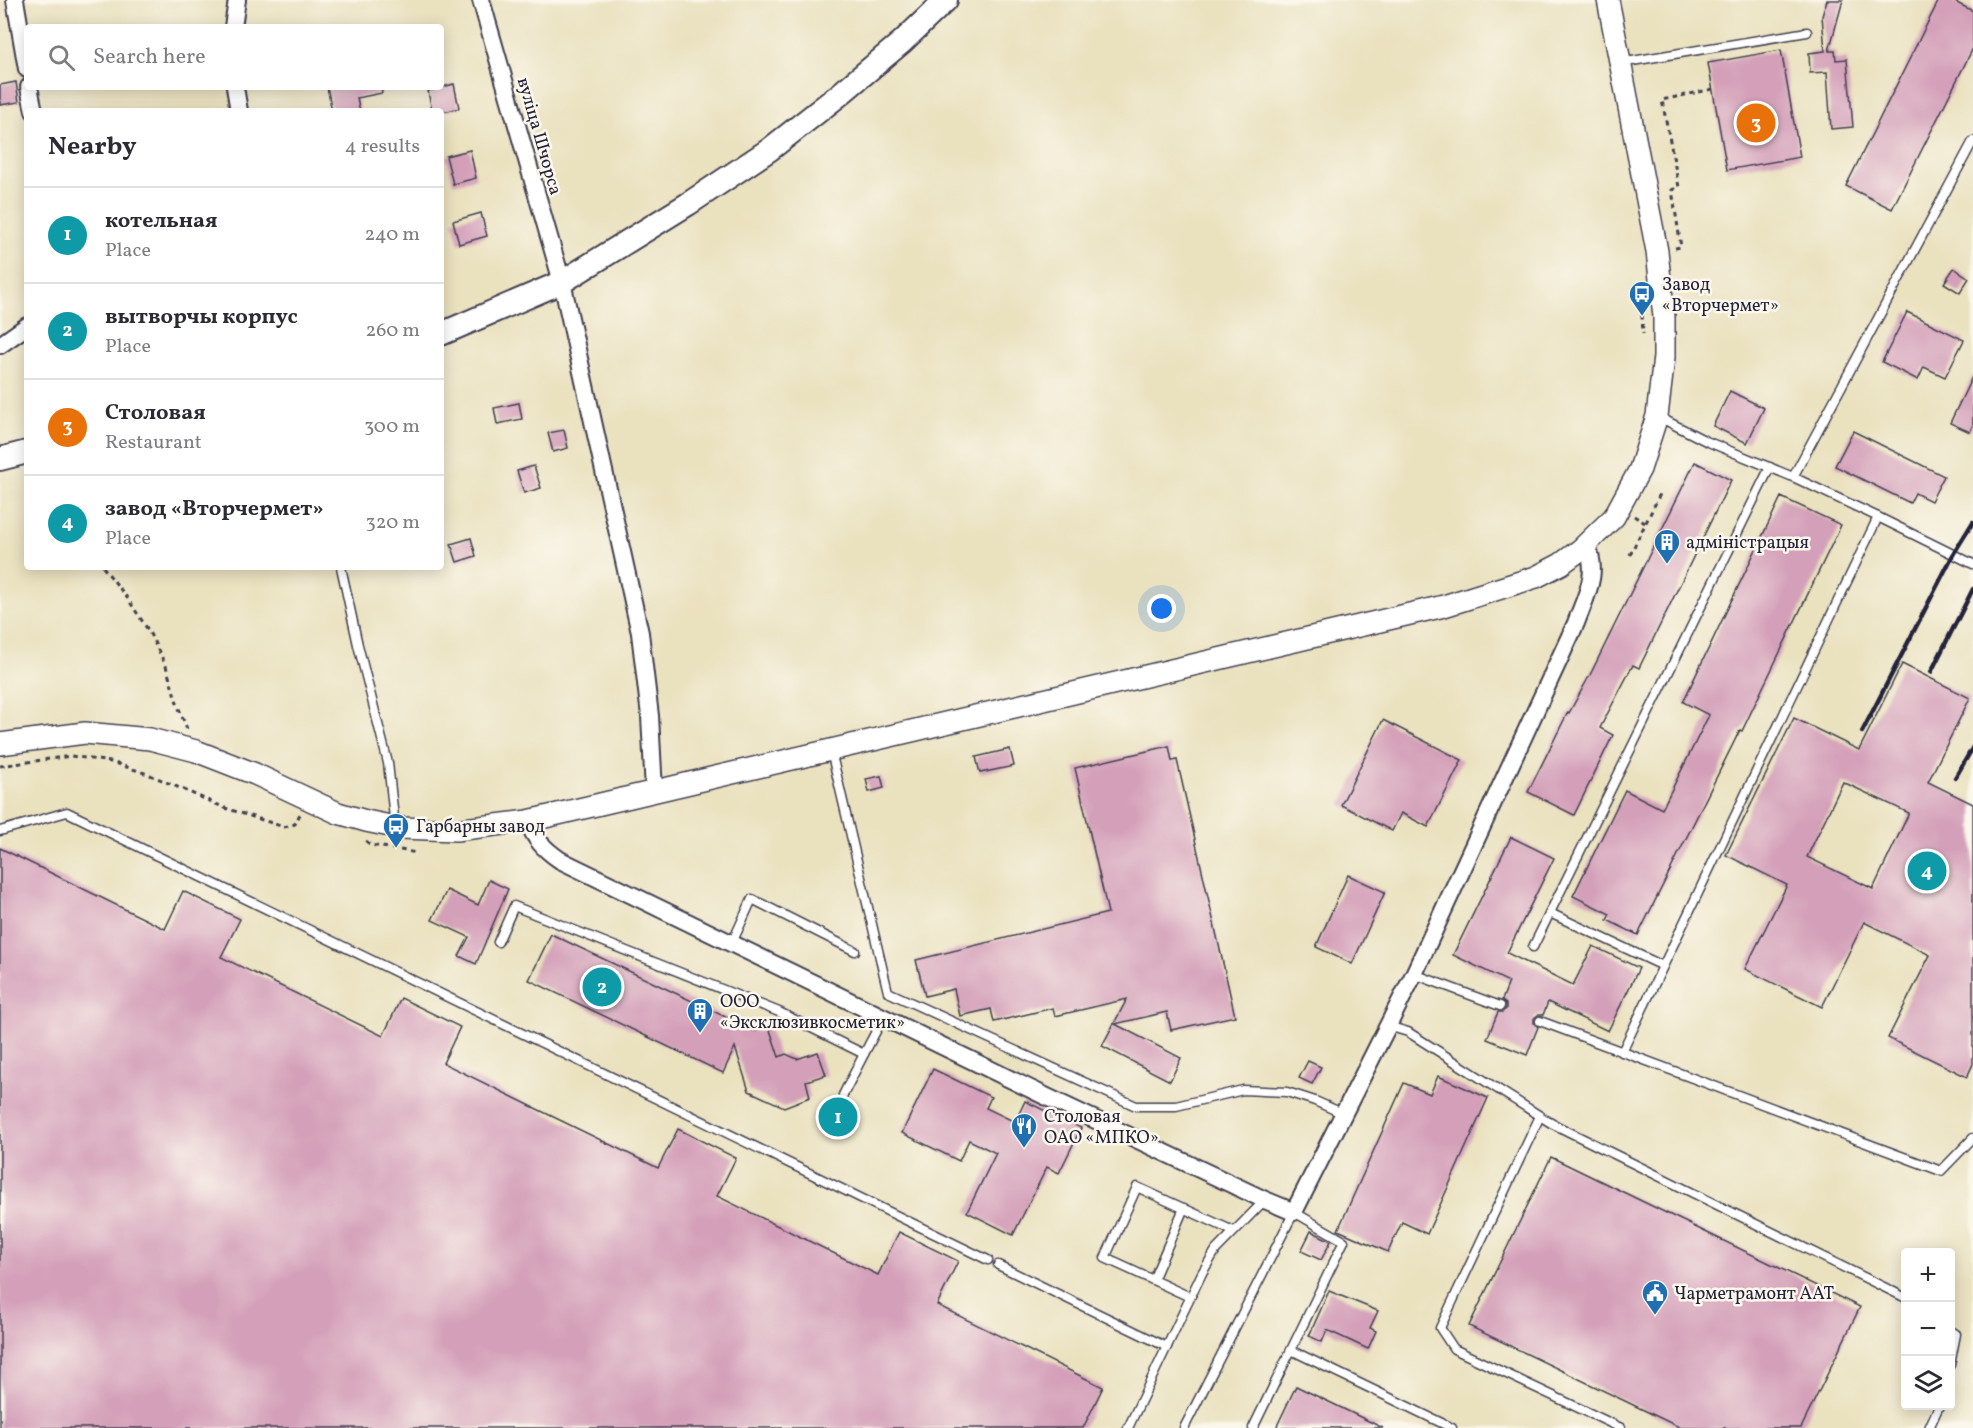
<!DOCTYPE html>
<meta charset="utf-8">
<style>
:root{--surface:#fff;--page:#f7f7f7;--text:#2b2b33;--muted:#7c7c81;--line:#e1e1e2;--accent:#d93025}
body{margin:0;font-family:Vollkorn,serif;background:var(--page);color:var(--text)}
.controls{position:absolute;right:18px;bottom:18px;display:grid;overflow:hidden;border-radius:6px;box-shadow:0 3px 15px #0003}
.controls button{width:54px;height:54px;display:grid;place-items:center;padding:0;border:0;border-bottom:2px solid var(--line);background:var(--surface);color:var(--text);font:30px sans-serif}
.you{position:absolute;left:1162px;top:609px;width:21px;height:21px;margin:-15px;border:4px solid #fff;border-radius:50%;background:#1a73e8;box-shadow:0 0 0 9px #1a73e833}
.badge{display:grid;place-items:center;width:39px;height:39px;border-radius:50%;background:var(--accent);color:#fff;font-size:20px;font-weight:700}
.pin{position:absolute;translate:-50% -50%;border:3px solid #fff;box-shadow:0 2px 6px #0006}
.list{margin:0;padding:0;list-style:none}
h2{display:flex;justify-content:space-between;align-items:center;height:78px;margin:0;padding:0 24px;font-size:26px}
h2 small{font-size:20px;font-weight:400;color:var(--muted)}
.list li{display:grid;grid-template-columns:39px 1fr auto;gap:18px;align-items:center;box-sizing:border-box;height:96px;padding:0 24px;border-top:2px solid var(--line)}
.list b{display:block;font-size:22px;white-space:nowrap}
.list p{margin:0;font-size:20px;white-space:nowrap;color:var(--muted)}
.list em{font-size:20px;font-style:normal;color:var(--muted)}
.icon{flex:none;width:33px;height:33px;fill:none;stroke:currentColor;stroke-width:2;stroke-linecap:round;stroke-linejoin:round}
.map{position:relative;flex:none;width:1973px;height:1428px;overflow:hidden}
.search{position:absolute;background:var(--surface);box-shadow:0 3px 15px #0003;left:24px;top:24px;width:420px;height:66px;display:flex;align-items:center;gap:15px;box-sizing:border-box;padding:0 21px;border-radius:6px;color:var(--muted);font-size:22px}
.panel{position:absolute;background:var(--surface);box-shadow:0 3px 15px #0003;left:24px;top:108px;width:420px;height:462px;border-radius:6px}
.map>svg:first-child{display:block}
.building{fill:#d4a0b9;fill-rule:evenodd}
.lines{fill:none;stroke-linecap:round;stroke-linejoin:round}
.service-casing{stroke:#403f4f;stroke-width:11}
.minor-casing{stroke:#403f4f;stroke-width:20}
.tertiary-casing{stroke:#403f4f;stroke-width:24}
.secondary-casing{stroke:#403f4f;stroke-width:26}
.path{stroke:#403f4f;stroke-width:3;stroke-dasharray:4.5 4.5;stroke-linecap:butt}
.service{stroke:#fff;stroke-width:8}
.minor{stroke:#fff;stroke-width:16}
.tertiary{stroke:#fff;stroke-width:21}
.secondary{stroke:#fff;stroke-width:22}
.rail{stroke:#22223b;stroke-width:4.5}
.labels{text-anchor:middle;stroke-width:5;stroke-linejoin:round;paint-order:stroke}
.street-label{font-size:18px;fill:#22223b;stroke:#fbf7ec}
.poi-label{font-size:18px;fill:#22223b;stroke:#fbf7ec;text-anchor:start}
</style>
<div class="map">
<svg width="1973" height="1428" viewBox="0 0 1973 1428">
<rect width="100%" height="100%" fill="#fbf7ec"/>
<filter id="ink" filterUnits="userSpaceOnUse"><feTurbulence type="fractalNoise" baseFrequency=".0167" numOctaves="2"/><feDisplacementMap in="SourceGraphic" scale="12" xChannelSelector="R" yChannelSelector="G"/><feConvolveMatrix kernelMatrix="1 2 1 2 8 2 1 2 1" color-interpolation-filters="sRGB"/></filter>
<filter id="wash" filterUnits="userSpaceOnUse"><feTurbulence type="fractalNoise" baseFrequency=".008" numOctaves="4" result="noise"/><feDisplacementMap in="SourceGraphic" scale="24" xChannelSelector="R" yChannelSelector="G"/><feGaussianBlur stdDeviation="1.35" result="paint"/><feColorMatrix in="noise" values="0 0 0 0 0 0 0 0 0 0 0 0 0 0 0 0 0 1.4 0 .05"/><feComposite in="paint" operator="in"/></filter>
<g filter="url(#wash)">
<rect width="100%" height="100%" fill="#eae1bf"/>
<g id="blocks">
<g class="building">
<path d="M1827,0H1843L1829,51H1835L1836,60L1847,59L1853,127L1831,129L1827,72L1810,73L1809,53L1825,51L1822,16Z"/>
<path d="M1939,0H1951L1973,11V48L1892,209L1846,186Z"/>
<path d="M1781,50L1800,157L1727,170L1708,63Z"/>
<path d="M16,82L19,102L0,105V85Z"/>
<path d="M454,84L459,108L448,111H432L428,91Z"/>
<path d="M327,87H381L382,93L357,98L360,111H332Z"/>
<path d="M470,150L476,178L453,184L446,156Z"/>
<path d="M481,213L487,236L459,244L453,221Z"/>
<path d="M1954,268L1969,278L1960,293L1944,283Z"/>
<path d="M1907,312L1964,340L1945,377L1924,367L1918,380L1882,362Z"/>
<path d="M1973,375V425L1970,432L1950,423Z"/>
<path d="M1730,391L1764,408L1747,443L1713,426Z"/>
<path d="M519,403L522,419L497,424L494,408Z"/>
<path d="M564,430L568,448L553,452L548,433Z"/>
<path d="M1853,431L1944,476L1931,501L1915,493L1910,503L1835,466Z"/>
<path d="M1695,462L1731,480L1639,668L1633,665L1600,728L1613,735L1574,815L1528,792L1568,712L1569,713L1592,671Z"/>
<path d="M534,466L541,488L524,493L517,471Z"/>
<path d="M1781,497L1841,525L1742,731L1740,730L1638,935L1607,920L1610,914L1573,896L1625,790L1662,809L1709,715L1683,702Z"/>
<path d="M471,538L476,556L457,562L451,544Z"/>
<path d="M1902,664L1970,698L1928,782L1973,804V1064L1967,1077L1888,1038L1930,955L1864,922L1822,1007L1745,969L1787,885L1726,855L1794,718L1859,750ZM1843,782L1909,813L1873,889L1807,857Z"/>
<path d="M1383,720L1462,760L1428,827L1401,813L1392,831L1341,805Z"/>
<path d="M1169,746L1172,761L1177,760L1235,1016L1171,1030L1167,1012L1115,1024L1181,1058L1170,1081L1102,1046L1127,999L1055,1016L1053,1008L994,1022L991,1009L960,1016L954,989L925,996L916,960L1108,913L1075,768Z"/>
<path d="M1010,749L1014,766L980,773L976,757Z"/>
<path d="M881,776L884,788L869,792L866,779Z"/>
<path d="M1511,837L1554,858L1507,953L1573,985L1593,946L1639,968L1608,1031L1548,1002L1543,1015H1538L1534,1018V1023L1538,1027L1527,1055L1487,1039L1498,1012H1502L1506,1009V1004L1502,1000L1509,982L1453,955Z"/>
<path d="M0,848L165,929L183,891L240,919L221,957L383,1036L401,998L460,1027L443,1063L658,1168L678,1129L736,1158L717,1196L878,1275L899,1232L958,1261L937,1305L1103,1387L1083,1428H0Z"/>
<path d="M1348,875L1385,892L1352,964L1316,947Z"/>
<path d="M489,880L508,889L476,964L459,956L469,937L432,920L447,890L478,905Z"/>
<path d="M551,934L755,1031L769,1027L779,1057L786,1054L797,1059L818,1052L826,1075L806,1081L810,1097L784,1107L749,1091L735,1047L723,1073L529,980Z"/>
<path d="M1308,1061L1321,1067L1312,1084L1299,1078Z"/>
<path d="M933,1069L991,1097L986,1108L1015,1122L1025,1101L1081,1128L1059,1173L1047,1167L1013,1235L967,1212L996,1153L969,1140L959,1161L902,1133Z"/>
<path d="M1438,1076L1488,1098L1427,1234L1402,1222L1388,1252L1338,1230L1404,1083L1430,1094Z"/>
<path d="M835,1104L849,1111L840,1131L826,1124Z"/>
<path d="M1551,1157L1860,1307L1801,1428H1681L1469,1326Z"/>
<path d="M1311,1231L1331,1241L1321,1260L1301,1251Z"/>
<path d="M1329,1291L1378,1311L1370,1328L1376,1331L1368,1349L1327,1330L1322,1342L1309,1336Z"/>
<path d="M1296,1386L1383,1428H1276Z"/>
</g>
</g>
</g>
<g filter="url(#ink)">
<use href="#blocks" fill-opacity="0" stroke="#403f4f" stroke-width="1.5"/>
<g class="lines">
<g class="service-casing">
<g id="service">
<path d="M1620,63L1807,32"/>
<path d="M1657,416L1706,441L1793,477"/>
<path d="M1878,517L1973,564"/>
<path d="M341,567L358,645L388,763L395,827"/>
<path d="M831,751L888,992L1136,1106H1176L1243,1090L1287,1092L1315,1101L1344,1114"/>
<path d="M0,831L67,812L988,1260"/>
<path d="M1550,913L1663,966"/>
<path d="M498,942L514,906L779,1012L864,1054L883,1018"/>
<path d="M732,943L752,899L855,951"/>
<path d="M1533,947L1770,467"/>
<path d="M1414,974L1500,1006"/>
<path d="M1540,1021L1941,1171L1973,1138"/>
<path d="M1388,1026L1408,1032L1551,1123L1906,1298"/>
<path d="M1622,1052L1878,517L1793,477L1973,141"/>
<path d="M843,1095L864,1054"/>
<path d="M1540,1116L1440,1328L1454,1349L1621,1428"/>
<path d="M998,1265L1167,1347"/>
<path d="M1153,1280L1184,1208"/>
<path d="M1190,1297L1105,1258L1137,1187L1233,1231"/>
<path d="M1950,1330L1956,1334L1950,1365"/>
<path d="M1291,1350L1452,1428"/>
<path d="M1128,1428L1202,1273L1216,1250L1265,1200"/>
<path d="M1184,1428L1294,1212L1344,1241L1253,1428"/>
<path d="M1929,1428L1939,1406"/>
</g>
</g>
<g class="minor-casing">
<g id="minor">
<path d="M15,0L27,69"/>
<path d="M481,0L562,282L640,633L650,716L654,791"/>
<path d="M233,27L237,0"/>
<path d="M29,87L34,111"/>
<path d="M235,87L239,111"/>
<path d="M0,345L27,326"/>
<path d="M528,821C535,840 544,849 560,860L1047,1097L1265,1200L1294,1212L1414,974L1576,623C1586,595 1600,573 1586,544"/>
</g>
</g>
<g class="tertiary-casing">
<path id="tertiary" d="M0,744L85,733L150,739L196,751L255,774L338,813L366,821L400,828L456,830L528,821L1444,606L1536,577L1561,564L1580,550L1614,517L1640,469L1657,416L1664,357V317L1657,251L1608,0"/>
</g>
<g class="secondary-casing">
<g id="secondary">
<path d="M441,334L562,282L688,204L769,150L839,95L902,42L946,0"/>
<path d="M0,459L27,452"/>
</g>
</g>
<g class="path">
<path d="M1675,248L1681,247L1672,190L1679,187L1662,100L1713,89"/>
<path d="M1641,297L1643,334"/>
<path d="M1634,516L1645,523"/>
<path d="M1630,555L1661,492"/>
<path d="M103,567L128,599L148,630L166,666L178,706L187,729"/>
<path d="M0,766L71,756L111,762L148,774L225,808L284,827L295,824L300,814"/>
<path d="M366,841L371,845L417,853"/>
</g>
<use href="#service" class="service"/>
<use href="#minor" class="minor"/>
<use href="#tertiary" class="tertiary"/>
<use href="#secondary" class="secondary"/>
<g class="rail">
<path d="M1931,672L1973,589"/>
<path d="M1862,732L1954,553L1973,522"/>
<path d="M1955,778L1973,747"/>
</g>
</g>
</g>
<defs>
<g id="bus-pin" transform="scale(1.35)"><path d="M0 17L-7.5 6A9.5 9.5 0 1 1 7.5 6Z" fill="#1f6fb2" stroke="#fbf7ec"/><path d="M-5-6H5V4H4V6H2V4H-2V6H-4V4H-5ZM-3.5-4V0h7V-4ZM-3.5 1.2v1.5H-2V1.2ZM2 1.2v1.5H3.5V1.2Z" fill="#fff"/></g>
<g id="building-pin" transform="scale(1.35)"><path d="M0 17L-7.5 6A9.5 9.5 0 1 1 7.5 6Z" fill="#1f6fb2" stroke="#fbf7ec"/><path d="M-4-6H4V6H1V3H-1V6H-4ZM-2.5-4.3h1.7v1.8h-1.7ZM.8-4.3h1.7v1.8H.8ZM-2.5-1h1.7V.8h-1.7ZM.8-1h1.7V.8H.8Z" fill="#fff"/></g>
<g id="restaurant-pin" transform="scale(1.35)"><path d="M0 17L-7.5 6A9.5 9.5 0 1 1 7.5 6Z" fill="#1f6fb2" stroke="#fbf7ec"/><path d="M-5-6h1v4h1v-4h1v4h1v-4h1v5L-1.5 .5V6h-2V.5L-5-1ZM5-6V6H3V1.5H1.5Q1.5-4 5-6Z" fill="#fff"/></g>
<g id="civic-pin" transform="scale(1.35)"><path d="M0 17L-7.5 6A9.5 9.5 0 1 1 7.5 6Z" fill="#1f6fb2" stroke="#fbf7ec"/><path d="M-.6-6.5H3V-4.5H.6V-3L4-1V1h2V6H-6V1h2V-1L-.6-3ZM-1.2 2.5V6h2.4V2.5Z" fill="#fff"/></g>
</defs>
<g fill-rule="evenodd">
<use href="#bus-pin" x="1642" y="294"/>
<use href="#building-pin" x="1667" y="542"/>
<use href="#bus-pin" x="396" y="826"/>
<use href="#building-pin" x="700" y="1011"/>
<use href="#restaurant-pin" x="1024" y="1126"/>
<use href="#civic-pin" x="1655" y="1293"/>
</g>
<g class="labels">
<g class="street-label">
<text transform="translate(540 136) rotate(74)" y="6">вуліца Шчорса</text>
</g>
<g class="poi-label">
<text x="1662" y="290">Завод<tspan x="1662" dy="21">«Вторчермет»</tspan></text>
<text x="1686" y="548">адміністрацыя</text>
<text x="416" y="832">Гарбарны завод</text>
<text x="720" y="1007">ООО<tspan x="720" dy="21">«Эксклюзивкосметик»</tspan></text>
<text x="1044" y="1122">Столовая<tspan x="1044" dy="21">ОАО «МПКО»</tspan></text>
<text x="1674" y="1299">Чарметрамонт ААТ</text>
</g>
</g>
</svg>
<div class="controls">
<button>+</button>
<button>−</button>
<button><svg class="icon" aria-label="layers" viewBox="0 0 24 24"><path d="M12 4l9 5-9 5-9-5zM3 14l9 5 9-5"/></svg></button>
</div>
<div class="you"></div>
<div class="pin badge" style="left:838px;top:1117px;background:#0f9aa8">1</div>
<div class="pin badge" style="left:602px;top:987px;background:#0f9aa8">2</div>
<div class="pin badge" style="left:1756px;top:123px;background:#e8710a">3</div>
<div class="pin badge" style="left:1927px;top:871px;background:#0f9aa8">4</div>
<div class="search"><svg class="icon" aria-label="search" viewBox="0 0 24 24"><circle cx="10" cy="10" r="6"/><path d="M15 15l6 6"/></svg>Search here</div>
<section class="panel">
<h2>Nearby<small>4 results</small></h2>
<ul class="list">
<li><span class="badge" style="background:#0f9aa8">1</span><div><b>котельная</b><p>Place</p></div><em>240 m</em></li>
<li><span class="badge" style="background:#0f9aa8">2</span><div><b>вытворчы корпус</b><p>Place</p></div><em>260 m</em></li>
<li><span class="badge" style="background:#e8710a">3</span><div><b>Столовая</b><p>Restaurant</p></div><em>300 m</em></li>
<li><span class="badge" style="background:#0f9aa8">4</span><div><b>завод «Вторчермет»</b><p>Place</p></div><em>320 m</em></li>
</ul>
</section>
</div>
